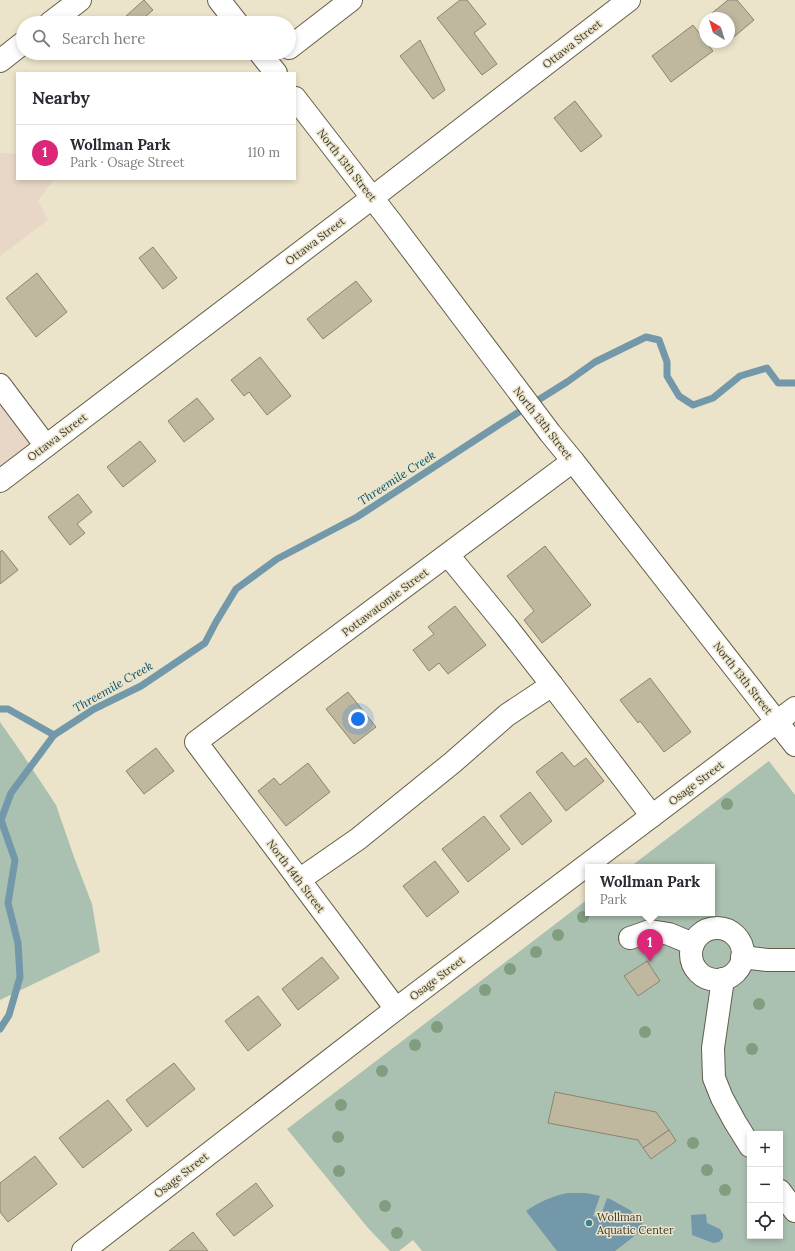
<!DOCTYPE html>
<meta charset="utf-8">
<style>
:root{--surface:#fff;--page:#f2f2f3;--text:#2b2b33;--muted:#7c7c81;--line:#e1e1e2;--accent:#db2777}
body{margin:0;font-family:Lora,serif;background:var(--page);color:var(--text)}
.controls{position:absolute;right:12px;bottom:12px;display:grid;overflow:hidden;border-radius:0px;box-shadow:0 2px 6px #0003}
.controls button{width:36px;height:36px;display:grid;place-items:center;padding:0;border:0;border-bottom:1px solid var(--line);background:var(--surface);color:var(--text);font:20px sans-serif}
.compass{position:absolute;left:699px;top:12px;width:36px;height:36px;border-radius:50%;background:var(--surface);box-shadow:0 2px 6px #0003;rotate:322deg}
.you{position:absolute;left:358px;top:719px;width:14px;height:14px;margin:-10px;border:3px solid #fff;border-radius:50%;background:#1a73e8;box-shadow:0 0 0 6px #1a73e833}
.badge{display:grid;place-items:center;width:26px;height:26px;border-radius:50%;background:var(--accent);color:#fff;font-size:13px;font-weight:700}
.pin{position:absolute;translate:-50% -33px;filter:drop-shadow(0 1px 2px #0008)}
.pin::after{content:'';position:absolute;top:21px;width:14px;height:12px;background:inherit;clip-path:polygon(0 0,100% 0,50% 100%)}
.popup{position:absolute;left:585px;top:864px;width:130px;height:52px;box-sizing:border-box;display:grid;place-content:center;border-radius:0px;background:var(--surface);filter:drop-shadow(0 1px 3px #0005);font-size:13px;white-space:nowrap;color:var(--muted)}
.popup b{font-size:15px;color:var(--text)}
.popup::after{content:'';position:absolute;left:50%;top:100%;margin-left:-8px;border:8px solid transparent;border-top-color:var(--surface)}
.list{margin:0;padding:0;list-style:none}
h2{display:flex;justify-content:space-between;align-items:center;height:52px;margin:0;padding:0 16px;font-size:17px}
h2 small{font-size:13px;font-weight:400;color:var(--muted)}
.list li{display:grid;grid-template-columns:26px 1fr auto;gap:12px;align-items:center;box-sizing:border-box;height:56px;padding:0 16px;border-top:1px solid var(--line)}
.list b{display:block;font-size:15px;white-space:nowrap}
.list p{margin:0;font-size:13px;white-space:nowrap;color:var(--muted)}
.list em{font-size:13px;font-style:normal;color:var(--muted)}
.icon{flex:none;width:22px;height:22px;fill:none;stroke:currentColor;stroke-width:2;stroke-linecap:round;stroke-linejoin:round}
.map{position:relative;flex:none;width:795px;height:1251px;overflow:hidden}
.search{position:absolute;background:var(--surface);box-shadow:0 2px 6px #0003;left:16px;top:16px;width:280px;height:44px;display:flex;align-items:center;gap:10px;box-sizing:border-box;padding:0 14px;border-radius:22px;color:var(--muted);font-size:15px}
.panel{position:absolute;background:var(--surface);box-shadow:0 2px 6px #0003;left:16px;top:72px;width:280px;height:108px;border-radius:0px}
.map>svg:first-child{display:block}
.commercial{fill:#e8d7c6}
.green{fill:#aac0b1;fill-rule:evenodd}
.water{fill:#7398aa}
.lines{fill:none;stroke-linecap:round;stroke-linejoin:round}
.stream{stroke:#7398aa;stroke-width:7}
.building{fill:#bfb89f;stroke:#8b856d}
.minor-casing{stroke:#645e47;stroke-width:24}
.minor{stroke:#fff;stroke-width:22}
.tree{fill:#819d80}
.poi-dot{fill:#3b808d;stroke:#ebe4ca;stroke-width:1.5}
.labels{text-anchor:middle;stroke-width:3;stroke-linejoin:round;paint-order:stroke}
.street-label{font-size:11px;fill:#3d3a30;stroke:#ebe4ca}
.poi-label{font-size:11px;fill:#3d3a30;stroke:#ebe4ca;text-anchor:start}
.water-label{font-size:12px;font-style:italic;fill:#07536d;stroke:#ebe4ca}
</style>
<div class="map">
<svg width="795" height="1251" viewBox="0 0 795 1251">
<rect width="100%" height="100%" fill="#ebe4ca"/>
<g class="commercial">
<path d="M0,153L17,154V179H54L38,201L48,220L0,256Z"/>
<path d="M0,385L46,446L0,481Z"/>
</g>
<g class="green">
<path d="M0,722L21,752L56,805L74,857L92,904L100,952L0,1000Z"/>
<path d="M769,761L795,795V1251H422L413,1240L399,1251H390L368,1228L287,1129L588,899V913H712V867H630ZM750,1134H780V1236H750Z"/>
</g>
<g class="water">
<path d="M568,1193H586L600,1196L593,1216L600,1218L607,1198L610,1199L630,1210L646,1227L615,1251H557L526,1211C539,1202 552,1196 568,1193Z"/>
<path d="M706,1214L707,1223L720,1229L723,1234V1238L719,1242L713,1243L692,1235L691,1215Z"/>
</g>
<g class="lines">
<g class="stream">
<path d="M0,709H8L54,735L94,709L141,686L205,643L216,622L236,589L277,559L357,517L500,424L567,382L595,362L646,337L659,340L667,362V376L679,396L693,405L713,398L740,376L767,368L778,383H795"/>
<path d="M0,1029L9,1015L20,977L18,943L8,903L15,860L1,820L11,793L54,735"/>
</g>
</g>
<g class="building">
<path d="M144,0L153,10L138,23H133L126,16Z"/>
<path d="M460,0H467L486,24L474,33L497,64L482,75L437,18Z"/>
<path d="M728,0H737L754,20L729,41V18H706Z"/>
<path d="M693,25L713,51L671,82L652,56Z"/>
<path d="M420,40L445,90L433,99L400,56Z"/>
<path d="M575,101L602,136L581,152L554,118Z"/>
<path d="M153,247L177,278L163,289L139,258Z"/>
<path d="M37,273L67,312L36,337L6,298Z"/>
<path d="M356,281L372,301L323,339L307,319Z"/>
<path d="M260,357L291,396L267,415L249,392L244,396L231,380Z"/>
<path d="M197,398L214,419L184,442L168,421Z"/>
<path d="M140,441L156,461L123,487L107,467Z"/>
<path d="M78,494L92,512L77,524L85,533L70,545L48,517Z"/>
<path d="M545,546L591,605L542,643L524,620L534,611L507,576Z"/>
<path d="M2,550L18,570L0,584V552Z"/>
<path d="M455,606L486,645L448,674L439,663L429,671L413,650L434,634L428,627Z"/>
<path d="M650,678L691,732L664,752L640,721L638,723L620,700Z"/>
<path d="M348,692L376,727L354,744L326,709Z"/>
<path d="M156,748L174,771L144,794L126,771Z"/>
<path d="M562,752L574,767L586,758L604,781L566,811L536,772Z"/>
<path d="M308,763L330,792L286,826L258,791L274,778L280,785Z"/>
<path d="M530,792L552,821L522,845L500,816Z"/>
<path d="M484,816L510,849L468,882L442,849Z"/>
<path d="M435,861L459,892L427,917L403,886Z"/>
<path d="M322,957L339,978L298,1010L282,989Z"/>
<path d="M647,961L660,981L638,996L624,976Z"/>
<path d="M258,996L281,1025L248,1051L225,1021Z"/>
<path d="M174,1063L195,1089L147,1127L126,1100Z"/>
<path d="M555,1092L656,1112L669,1130L643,1148L638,1140L548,1123Z"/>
<path d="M108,1100L132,1130L83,1168L59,1138Z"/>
<path d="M669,1130L676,1141L651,1159L643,1148Z"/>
<path d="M35,1156L57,1184L8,1222L0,1212V1183Z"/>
<path d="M256,1183L273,1206L234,1236L216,1214Z"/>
<path d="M193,1232L208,1251H169Z"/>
</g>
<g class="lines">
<g class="minor-casing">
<g id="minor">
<path d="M219,0L237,23"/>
<path d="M50,23L80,0"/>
<path d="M289,48L351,0"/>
<path d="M260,53L276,73"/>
<path d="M0,61L23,43"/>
<path d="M295,98L391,222L550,433L573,461L795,745"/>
<path d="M0,385L46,446"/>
<path d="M0,481L372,198L629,0"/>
<path d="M448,555L506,626L552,685"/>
<path d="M299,880L358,839L452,763L507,715L552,685L652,816"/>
<circle cx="717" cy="954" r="26"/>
<path d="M630,938L650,931L669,934L693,944"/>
<path d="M742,957L767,960H795"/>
<path d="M723,979L713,1048L714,1078L722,1098L735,1122L750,1146"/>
<path d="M396,1009L196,742L573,461"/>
<path d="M780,1191L795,1211"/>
<path d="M83,1251L396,1009L795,708"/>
</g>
</g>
<use href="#minor" class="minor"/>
</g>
<g class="tree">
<circle cx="727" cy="804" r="6"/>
<circle cx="583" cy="917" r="6"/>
<circle cx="558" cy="935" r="6"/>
<circle cx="536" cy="952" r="6"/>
<circle cx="510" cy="969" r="6"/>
<circle cx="485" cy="990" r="6"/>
<circle cx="759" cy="1004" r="6"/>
<circle cx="437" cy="1027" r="6"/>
<circle cx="645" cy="1032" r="6"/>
<circle cx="415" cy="1045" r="6"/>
<circle cx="752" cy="1049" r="6"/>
<circle cx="382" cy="1071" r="6"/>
<circle cx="341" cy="1105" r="6"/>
<circle cx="338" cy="1137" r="6"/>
<circle cx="693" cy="1143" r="6"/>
<circle cx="707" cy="1170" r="6"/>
<circle cx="339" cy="1171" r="6"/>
<circle cx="725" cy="1190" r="6"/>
<circle cx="385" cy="1206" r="6"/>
<circle cx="397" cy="1233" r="6"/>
</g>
<circle class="poi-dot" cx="589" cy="1223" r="4"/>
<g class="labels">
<g class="street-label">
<text transform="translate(572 44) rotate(-38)" y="4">Ottawa Street</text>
<text transform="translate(347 165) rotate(52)" y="4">North 13th Street</text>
<text transform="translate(315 241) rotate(-37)" y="4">Ottawa Street</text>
<text transform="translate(543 423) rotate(52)" y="4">North 13th Street</text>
<text transform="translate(57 437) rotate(-37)" y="4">Ottawa Street</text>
<text transform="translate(385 602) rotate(-37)" y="4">Pottawatomie Street</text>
<text transform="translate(743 678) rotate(52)" y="4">North 13th Street</text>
<text transform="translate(696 783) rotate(-37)" y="4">Osage Street</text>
<text transform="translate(296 876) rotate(53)" y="4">North 14th Street</text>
<text transform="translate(437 978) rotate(-37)" y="4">Osage Street</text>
<text transform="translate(181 1175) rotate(-38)" y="4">Osage Street</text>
</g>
<g class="poi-label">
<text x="597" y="1221">Wollman<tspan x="597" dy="13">Aquatic Center</tspan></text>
</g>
<g class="water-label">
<text transform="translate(397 478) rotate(-33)" y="4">Threemile Creek</text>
<text transform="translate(113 687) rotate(-30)" y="4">Threemile Creek</text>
</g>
</g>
</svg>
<div class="controls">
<button>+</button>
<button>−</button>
<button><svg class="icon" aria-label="locate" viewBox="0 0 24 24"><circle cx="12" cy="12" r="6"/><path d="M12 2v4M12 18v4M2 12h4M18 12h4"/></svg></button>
</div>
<svg class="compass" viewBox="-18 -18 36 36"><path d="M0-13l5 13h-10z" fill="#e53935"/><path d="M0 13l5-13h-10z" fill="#7c7c81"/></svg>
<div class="you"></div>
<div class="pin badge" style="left:650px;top:962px">1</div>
<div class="popup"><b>Wollman Park</b>Park</div>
<div class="search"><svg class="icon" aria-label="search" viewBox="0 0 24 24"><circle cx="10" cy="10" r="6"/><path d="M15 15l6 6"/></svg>Search here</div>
<section class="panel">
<h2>Nearby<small></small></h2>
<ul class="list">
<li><span class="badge">1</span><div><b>Wollman Park</b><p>Park · Osage Street</p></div><em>110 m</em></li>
</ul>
</section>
</div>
